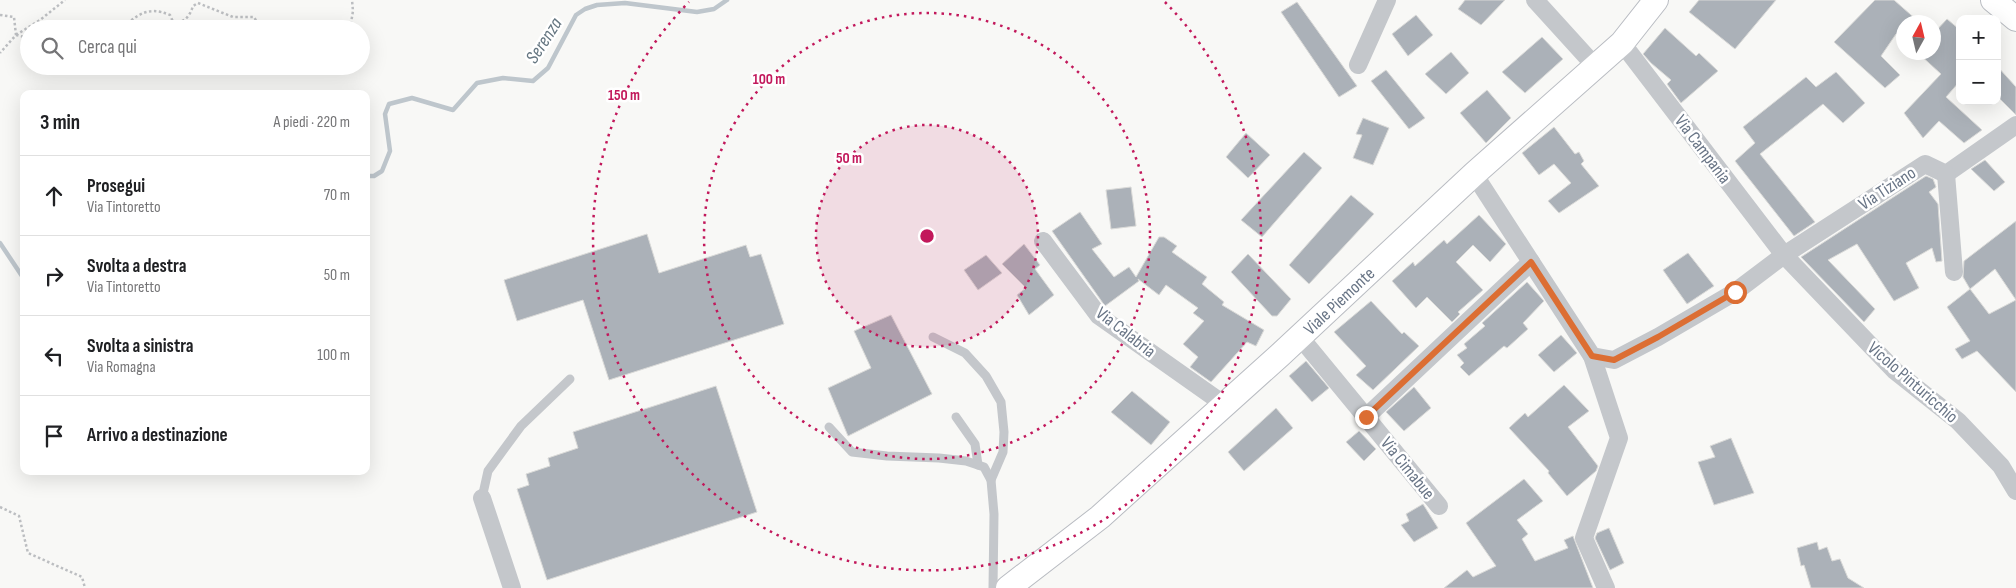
<!DOCTYPE html>
<html lang="it">
<meta charset="utf-8">
<style>
:root{--surface:#fff;--page:#f2f2f2;--text:#202124;--muted:#757577;--line:#e0e0e0}
body{margin:0;font-family:"Sofia Sans Condensed",sans-serif;background:var(--page);color:var(--text)}
.controls{position:absolute;right:15px;top:15px;display:grid;overflow:hidden;border-radius:10px;box-shadow:0 5px 20px #0002}
.controls button{width:45px;height:45px;display:grid;place-items:center;padding:0;border:0;border-bottom:1px solid var(--line);background:var(--surface);color:var(--text);font:25px sans-serif}
.compass{position:absolute;left:1896px;top:15px;width:45px;height:45px;border-radius:50%;background:var(--surface);box-shadow:0 5px 20px #0002;rotate:8deg}
.stop{position:absolute;width:15px;height:15px;margin:-11px;border:4px solid #dc6e33;border-radius:50%;background:#fff}
.stop.end{background:#dc6e33;border-color:#fff;box-shadow:0 1px 5px #0008}
.list{margin:0;padding:0;list-style:none}
h2{display:flex;justify-content:space-between;align-items:center;height:65px;margin:0;padding:0 20px;font-size:21px}
h2 small{font-size:16px;font-weight:400;color:var(--muted)}
.list li{display:grid;grid-template-columns:32px 1fr auto;gap:15px;align-items:center;box-sizing:border-box;height:80px;padding:0 20px;border-top:1px solid var(--line)}
.list b{display:block;font-size:19px;white-space:nowrap}
.list p{margin:0;font-size:16px;white-space:nowrap;color:var(--muted)}
.list em{font-size:16px;font-style:normal;color:var(--muted)}
.icon{flex:none;width:28px;height:28px;fill:none;stroke:currentColor;stroke-width:2;stroke-linecap:round;stroke-linejoin:round}
.map{position:relative;flex:none;width:2016px;height:588px;overflow:hidden}
.search{position:absolute;background:var(--surface);box-shadow:0 5px 20px #0002;left:20px;top:20px;width:350px;height:55px;display:flex;align-items:center;gap:12px;box-sizing:border-box;padding:0 18px;border-radius:28px;color:var(--muted);font-size:19px}
.panel{position:absolute;background:var(--surface);box-shadow:0 5px 20px #0002;left:20px;top:90px;width:350px;height:385px;border-radius:10px}
.map>svg:first-child{display:block}
.lines{fill:none;stroke-linecap:round;stroke-linejoin:round}
.stream{stroke:#bec6cc;stroke-width:4.5}
.building{fill:#abb1b8;stroke:#dadad8;fill-rule:evenodd}
.secondary-casing{stroke:#b9bcc2;stroke-width:26}
.path{stroke:#bcbec1;stroke-width:2.5;stroke-dasharray:2.5 2.5;stroke-linecap:butt}
.lane{stroke:#c4c7cb;stroke-width:9}
.street{stroke:#c4c7cb;stroke-width:18}
.secondary{stroke:#fff;stroke-width:24}
.route{stroke:#dc6e33;stroke-width:6}
.ring{fill:none;stroke:#c2185b;stroke-width:2.5;stroke-dasharray:2.5 5}
.labels{text-anchor:middle;stroke-width:5;stroke-linejoin:round;paint-order:stroke}
.street-label{font-size:18px;fill:#697586;stroke:#fff}
.water-label{font-size:19px;font-style:italic;fill:#657681;stroke:#fff}
.centre{fill:#c2185b;stroke:#fff;stroke-width:2.5}
.ring-label{font-size:15px;text-anchor:middle;font-weight:bold;fill:#c2185b;stroke:#fff;stroke-width:5;stroke-linejoin:round;paint-order:stroke}
</style>
<div class="map">
<svg width="2016" height="588" viewBox="0 0 2016 588">
<rect width="100%" height="100%" fill="#f8f8f6"/>
<g class="lines">
<g class="stream">
<path d="M366,176H374L382,171L390,151L385,114L389,104L412,98L453,110L477,83L503,78L533,81L548,68L576,15L585,9L597,5L625,3L697,12L714,9L727,0"/>
<path d="M0,243L24,279"/>
</g>
</g>
<g class="building">
<path d="M1465,0H1505L1481,25L1458,9Z"/>
<path d="M1699,0H1776L1735,49L1689,12Z"/>
<path d="M1875,0H1894L1919,22H1904V40L1896,34L1881,56L1900,75L1885,88L1834,42Z"/>
<path d="M1297,2L1357,86L1339,97L1281,12Z"/>
<path d="M1416,15L1433,35L1408,56L1392,34Z"/>
<path d="M1947,19L1960,30V81L1946,97L1982,130L1964,143L1939,121L1923,138L1904,113L1941,74L1917,52H1934V33Z"/>
<path d="M1665,28L1696,56L1699,53L1718,71L1681,103L1667,84L1671,80L1651,63L1643,54Z"/>
<path d="M1542,37L1563,59L1525,93L1502,72Z"/>
<path d="M1451,52L1469,73L1446,94L1425,74Z"/>
<path d="M1997,66L2016,87V115L1997,96Z"/>
<path d="M1386,70L1425,118L1409,129L1371,81Z"/>
<path d="M1836,72L1865,103L1843,123L1823,104L1760,154L1815,222L1794,236L1735,161L1755,143L1743,127L1806,77L1816,87Z"/>
<path d="M1487,90L1511,118L1486,143L1460,113Z"/>
<path d="M1363,118L1389,128L1373,165L1353,158L1362,135L1356,134Z"/>
<path d="M1554,127L1575,154L1579,152L1584,161L1581,164L1599,186L1559,213L1548,201L1571,183L1554,164L1539,175L1522,153Z"/>
<path d="M1246,133L1270,155L1248,178L1226,157Z"/>
<path d="M1304,152L1322,168L1262,237L1241,220Z"/>
<path d="M1985,160L2005,182L1994,191L1971,169Z"/>
<path d="M1926,176L1933,179L1936,187L1929,192L1938,204L1942,261L1936,262L1932,248L1906,263L1919,288L1894,301L1857,244L1828,260L1875,309L1864,322L1801,257Z"/>
<path d="M1131,187L1136,226L1111,229L1106,190Z"/>
<path d="M1351,195L1374,214L1309,284L1289,265Z"/>
<path d="M1080,212L1102,244L1092,249L1114,277L1129,267L1136,277L1159,237H1164L1177,246L1172,252L1207,277L1202,284L1224,302L1222,305L1264,330L1256,346L1247,342L1211,382L1190,367L1198,357L1183,344L1204,321L1193,313L1198,308L1166,285L1159,295L1138,279L1139,281L1105,306L1052,231Z"/>
<path d="M1479,215L1506,244L1490,262L1473,245L1456,262L1483,290L1458,312L1460,314L1452,322L1427,297L1416,308L1392,281L1413,262L1415,266L1444,240L1447,244Z"/>
<path d="M2016,221V392L1977,351L1962,359L1955,349L1970,341L1947,307L1970,289L1963,277L1964,261ZM1995,269L2016,300L1989,314L1970,289Z"/>
<path d="M647,234L659,273L746,245L750,257L761,254L784,324L609,380L583,300L517,321L504,280Z"/>
<path d="M1024,244L1040,265L1035,269L1054,295L1029,315L1017,295L1026,288L1002,264Z"/>
<path d="M1688,253L1714,286L1687,304L1663,270Z"/>
<path d="M1248,254L1291,299L1277,316H1272L1231,272Z"/>
<path d="M986,255L1002,273L978,290L964,270Z"/>
<path d="M1527,282L1544,301L1523,323L1528,329L1507,348L1504,346L1469,376L1460,367L1464,363L1457,355L1467,348L1464,344L1485,326L1482,323Z"/>
<path d="M1371,301L1402,334L1404,332L1419,346L1373,390L1356,375L1366,366L1334,332Z"/>
<path d="M891,315L932,394L848,436L828,388L871,368L854,331Z"/>
<path d="M1561,335L1577,353L1554,372L1538,355Z"/>
<path d="M1306,361L1329,388L1312,402L1289,376Z"/>
<path d="M1564,385L1589,411L1568,427L1598,466L1596,471L1567,496L1548,473L1549,471L1509,428L1525,413L1528,417Z"/>
<path d="M716,386L757,512L547,580L517,489L529,485L526,474L550,466L548,458L578,448L573,432Z"/>
<path d="M1414,387L1431,408L1404,431L1386,412Z"/>
<path d="M1132,391L1170,422L1151,445L1111,412Z"/>
<path d="M1276,408L1293,428L1244,471L1228,452Z"/>
<path d="M1359,431L1376,449L1364,461L1346,442Z"/>
<path d="M1731,438L1754,493L1714,505L1698,462L1715,457L1710,446Z"/>
<path d="M1524,479L1543,501L1517,520L1528,534L1522,539L1535,561L1568,548L1564,540L1573,536L1593,588H1444L1467,570L1473,577L1496,566L1466,523Z"/>
<path d="M1423,504L1438,528L1414,542L1401,525L1409,521L1406,514Z"/>
<path d="M1609,528L1624,563L1610,570L1595,538L1597,533Z"/>
<path d="M1817,542L1819,550L1827,547L1832,561L1840,559L1848,578L1864,588H1811L1804,565L1801,566L1797,548Z"/>
</g>
<g class="lines">
<g class="secondary-casing">
<g id="secondary">
<path d="M1993,0L2016,19"/>
<path d="M1008,588L1100,517L1280,355L1474,174L1622,43L1656,0"/>
</g>
</g>
<g class="path">
<path d="M0,15L14,17L16,35L0,53"/>
<path d="M99,29H102"/>
<path d="M119,29C138,16 146,5 170,15L174,24C185,21 189,18 193,6L198,3L233,17H254L261,29"/>
<path d="M350,29L353,11L352,0"/>
<path d="M16,35L40,20L65,0"/>
<path d="M16,35L29,38"/>
<path d="M325,66L330,69L339,66"/>
<path d="M0,507L19,516L28,553L82,577L85,588"/>
</g>
<g class="lane">
<path d="M933,337L965,353L986,376L1001,402L1004,432L1003,452L991,480"/>
<path d="M956,417L975,444L978,465"/>
<path d="M829,427L852,452L887,456L939,458L966,461L984,467L991,480L994,514L993,588"/>
<path d="M482,498L488,471L521,426L570,379"/>
</g>
<g class="street">
<path d="M1535,0L1595,66"/>
<path d="M1622,43L1784,255L1895,371L1958,421L2001,466L2016,491"/>
<path d="M1358,65L1387,0"/>
<path d="M1474,174L1592,356L1614,360L1658,337L1735,292L1784,255L1925,164L1946,174L2016,125"/>
<path d="M1946,174L1954,272"/>
<path d="M1043,241L1099,316L1225,405"/>
<path d="M1300,337L1439,506"/>
<path d="M1592,356L1619,438L1584,538L1606,588"/>
<path d="M1366,417L1531,262"/>
<path d="M482,498L512,588"/>
</g>
<use href="#secondary" class="secondary"/>
</g>
<g class="lines">
<path class="route" d="M1366,417L1531,262L1592,356L1614,360L1658,337L1735,292"/>
</g>
<circle cx="927" cy="236" r="111" fill="#c2185b" fill-opacity=".12"/>
<g class="ring">
<circle cx="927" cy="236" r="111"/>
<circle cx="927" cy="236" r="223"/>
<path d="M1165 2A334 334 0 1 1 689 2"/>
</g>
<g class="labels">
<g class="street-label">
<text transform="translate(1703 149) rotate(53)" y="6">Via Campania</text>
<text transform="translate(1887 188) rotate(-33)" y="6">Via Tiziano</text>
<text transform="translate(1339 301) rotate(-43)" y="6">Viale Piemonte</text>
<text transform="translate(1126 332) rotate(38)" y="6">Via Calabria</text>
<text transform="translate(1913 382) rotate(41)" y="6">Vicolo Pinturicchio</text>
<text transform="translate(1408 468) rotate(51)" y="6">Via Cimabue</text>
</g>
<g class="water-label">
<text transform="translate(543 40) rotate(-57)" y="7">Serenza</text>
</g>
</g>
<circle cx="927" cy="236" r="8" class="centre"/>
<g class="ring-label">
<text x="769" y="84">100 m</text>
<text x="624" y="100">150 m</text>
<text x="849" y="163">50 m</text>
</g>
</svg>
<div class="controls">
<button>+</button>
<button>−</button>
</div>
<svg class="compass" viewBox="-18 -18 36 36"><path d="M0-13l5 13h-10z" fill="#e53935"/><path d="M0 13l5-13h-10z" fill="#757577"/></svg>
<div class="stop" style="left:1735px;top:292px"></div>
<div class="stop end" style="left:1366px;top:417px"></div>
<div class="search"><svg class="icon" aria-label="search" viewBox="0 0 24 24"><circle cx="10" cy="10" r="6"/><path d="M15 15l6 6"/></svg>Cerca qui</div>
<section class="panel">
<h2>3 min<small>A piedi · 220 m</small></h2>
<ul class="list">
<li><svg class="icon" aria-label="ahead" viewBox="0 0 24 24"><path d="M12 20V5M6 11l6-6 6 6"/></svg><div><b>Prosegui</b><p>Via Tintoretto</p></div><em>70 m</em></li>
<li><svg class="icon" aria-label="right" viewBox="0 0 24 24"><path d="M7 20v-9h11M14 6l5 5-5 5"/></svg><div><b>Svolta a destra</b><p>Via Tintoretto</p></div><em>50 m</em></li>
<li><svg class="icon" aria-label="left" viewBox="0 0 24 24"><path d="M17 20v-9H6M10 6l-5 5 5 5"/></svg><div><b>Svolta a sinistra</b><p>Via Romagna</p></div><em>100 m</em></li>
<li><svg class="icon" aria-label="arrive" viewBox="0 0 24 24"><path d="M6 21V4h12l-3 4 3 4H6"/></svg><div><b>Arrivo a destinazione</b></div></li>
</ul>
</section>
</div>
